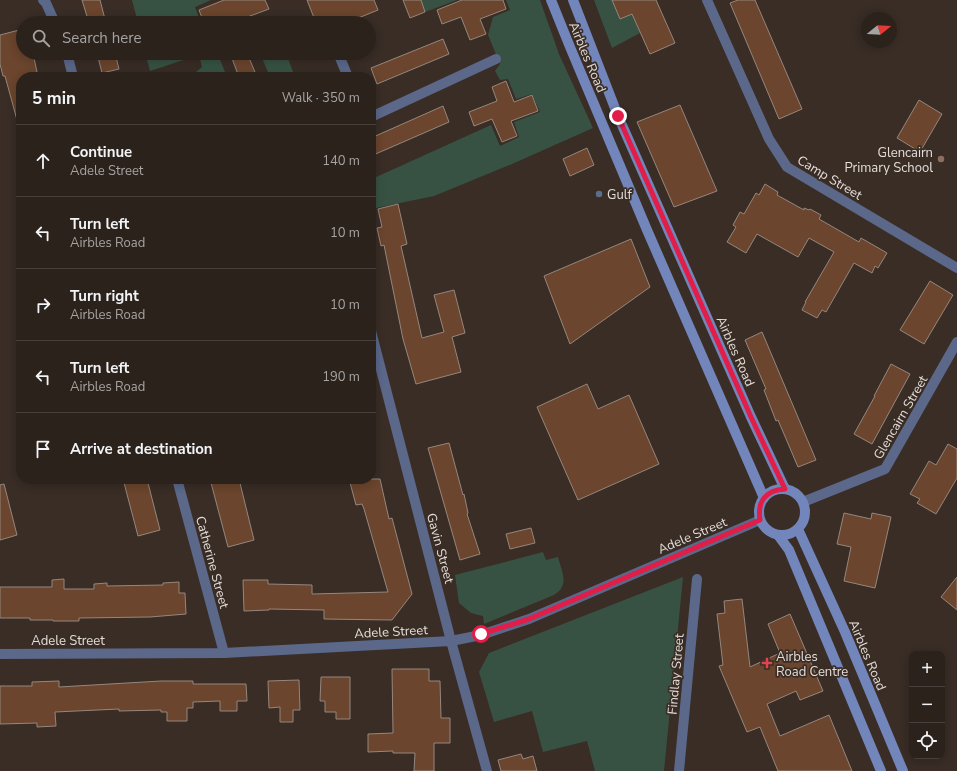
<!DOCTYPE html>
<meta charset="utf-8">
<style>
:root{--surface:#2b221c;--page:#372f29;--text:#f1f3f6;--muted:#a6a4a3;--line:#473f3b}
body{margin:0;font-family:"Nunito Sans",sans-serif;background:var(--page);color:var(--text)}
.controls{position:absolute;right:12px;bottom:12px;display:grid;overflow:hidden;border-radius:8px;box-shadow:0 2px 10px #0003}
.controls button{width:36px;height:36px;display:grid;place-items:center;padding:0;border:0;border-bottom:1px solid var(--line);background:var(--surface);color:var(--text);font:20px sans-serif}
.compass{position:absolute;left:861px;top:12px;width:36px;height:36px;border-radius:50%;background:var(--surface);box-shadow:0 2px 10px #0003;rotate:72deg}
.stop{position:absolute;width:12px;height:12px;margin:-9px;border:3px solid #e11d48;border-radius:50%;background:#fff}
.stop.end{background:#e11d48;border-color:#fff;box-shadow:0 1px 4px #0008}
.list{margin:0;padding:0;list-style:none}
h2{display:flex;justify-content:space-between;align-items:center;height:52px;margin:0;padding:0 16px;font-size:17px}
h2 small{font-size:13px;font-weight:400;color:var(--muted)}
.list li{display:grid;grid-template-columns:26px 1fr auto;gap:12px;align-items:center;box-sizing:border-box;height:72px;padding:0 16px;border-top:1px solid var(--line)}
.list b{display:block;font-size:15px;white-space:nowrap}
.list p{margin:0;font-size:13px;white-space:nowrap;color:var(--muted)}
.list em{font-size:13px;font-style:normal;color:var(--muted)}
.icon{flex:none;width:22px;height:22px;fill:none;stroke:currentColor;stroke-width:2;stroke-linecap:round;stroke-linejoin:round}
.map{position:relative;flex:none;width:957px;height:771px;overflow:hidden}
.search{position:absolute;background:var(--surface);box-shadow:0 2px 10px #0003;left:16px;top:16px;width:360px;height:44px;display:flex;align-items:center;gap:10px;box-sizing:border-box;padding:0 14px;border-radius:22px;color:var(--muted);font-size:15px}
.panel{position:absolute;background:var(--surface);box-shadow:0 2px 10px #0003;left:16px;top:72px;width:360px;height:412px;border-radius:16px}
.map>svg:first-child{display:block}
.green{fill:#375243}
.building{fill:#6b452d;stroke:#95877e}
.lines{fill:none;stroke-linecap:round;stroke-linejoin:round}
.minor{stroke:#5b688a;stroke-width:10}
.tertiary{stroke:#5b688a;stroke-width:10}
.secondary{stroke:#7286bc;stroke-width:10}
.route{stroke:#e11d48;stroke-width:5}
.education-dot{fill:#8d6e63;stroke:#392d26;stroke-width:1.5}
.service-dot{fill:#5c6f8a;stroke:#392d26;stroke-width:1.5}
.health-dot{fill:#e0444e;stroke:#392d26;stroke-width:1.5}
.labels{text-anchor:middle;stroke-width:3.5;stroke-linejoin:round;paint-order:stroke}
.street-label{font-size:13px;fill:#e4ddd8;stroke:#392d26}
.poi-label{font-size:13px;fill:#e4ddd8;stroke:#392d26;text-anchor:start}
</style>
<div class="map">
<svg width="957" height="771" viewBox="0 0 957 771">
<rect width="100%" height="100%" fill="#392d26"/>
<g class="green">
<path d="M132,0H211L195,7L201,23H138Z"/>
<path d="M421,0H457L425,12Z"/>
<path d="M506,0H540L559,54L593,128L512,164L434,196L371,209V173L374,178L491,125L500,146L519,137L514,122L540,112L532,94L516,99L508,79L500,80L495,71L500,64L488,35L493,17L510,10Z"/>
<path d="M594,0H612L620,19L632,14L640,33L612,48Z"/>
<path d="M271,16L274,23H253Z"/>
<path d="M145,53H230L219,57L227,77H218V76L197,77L196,72L202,67L199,55L150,71Z"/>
<path d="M260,53H286L295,77H270Z"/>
<path d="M543,552L546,560L558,557C562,573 570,585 554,595L484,624L483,616L471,613L459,603L455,575Z"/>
<path d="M683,577L664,771H595L587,741L543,752L532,711L494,722L479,672L489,653Z"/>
</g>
<g class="building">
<path d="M82,0H100L106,23H89Z"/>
<path d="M224,0H265L269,9L242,19L244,23H225L223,17L208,23H204L199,10Z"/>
<path d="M307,0H374L378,10L346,23H316Z"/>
<path d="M403,0H421L425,12L410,18Z"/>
<path d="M462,0H503L506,9L480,19L486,34L470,40L461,17L442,24L437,10Z"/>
<path d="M612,0H656L675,43L650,54L632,14L620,19Z"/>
<path d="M738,0H755L802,109L779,119L730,3Z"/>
<path d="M23,29V53H33L38,77H21V120H17L5,76H3L0,64V35Z"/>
<path d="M443,39L449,54L377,84L371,68Z"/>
<path d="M97,53H115L119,69L102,73Z"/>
<path d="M230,53H247L257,77H239Z"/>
<path d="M506,81L514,102L532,95L538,111L511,121L517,136L502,142L492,119L474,126L469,112L497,101L492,87Z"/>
<path d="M919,100L942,114L920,152L897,138Z"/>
<path d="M680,105L717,191L674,207L637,122Z"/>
<path d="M443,106L449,122L371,156V138Z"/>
<path d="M587,148L594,165L570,176L563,159Z"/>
<path d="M765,184L778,192L777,195L804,210V208L809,210L810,209L821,215L819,219L859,242L861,238L887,253L878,268L875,266L872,273L854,263L826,312L822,310L817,318L802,310L806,302H805L834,252L809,238L798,257L757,234L746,253L727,242L736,227L733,225L740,212L744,214L756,193L759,195Z"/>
<path d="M398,204L407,244L401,246L422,338L444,332L434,295L454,290L465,333L452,337L461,372L416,384L403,339L384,245L381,246L377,228L382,227L378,209Z"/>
<path d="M631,239L650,287L570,344L544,276Z"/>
<path d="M930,281L953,295L924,344L900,330Z"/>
<path d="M762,332L816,460L798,467L778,420L776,421L764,390L766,389L745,340Z"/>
<path d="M891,364L910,374L872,444L854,434L875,396H874Z"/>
<path d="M587,384L598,409L629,395L659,464L578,500L537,407Z"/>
<path d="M449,443L463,495L464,494L468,513L467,514L480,554L460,560L428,448Z"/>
<path d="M948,444L957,449V478L936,514L917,503L920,499L910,494L929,461L936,465Z"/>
<path d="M123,479H147L160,530L138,536Z"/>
<path d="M210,479H239L254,540L228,547Z"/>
<path d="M349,479H380L389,519L392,518L412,594L392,620L324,619V610L269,609V610L244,611L243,580H268V584L312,585V594L388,592L364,509L362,504L356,505Z"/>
<path d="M4,484L17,535L0,540V485Z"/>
<path d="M844,513L871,519L872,513L891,517L875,588L844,581L851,547L837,544Z"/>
<path d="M531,528L535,543L510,549L506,534Z"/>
<path d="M957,577V610L941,597Z"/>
<path d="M64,579V589H94V584L107,583V586L163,585V583L179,582V593H185L186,614L150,617L79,618V621H53V620H30V618H0V587H52V580Z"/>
<path d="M742,599L750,667L780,653L768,624L790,614L823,691L800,700L796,691L767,704L780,736L829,715L852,771H778L760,727L747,732L719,666L723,665L717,614L725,613L724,601Z"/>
<path d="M392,669H429V681H440L441,718H450V743H434V771H414L415,753H393V751L368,752V734L393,733Z"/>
<path d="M321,677H350V719H336V712H325V701H320Z"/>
<path d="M299,680L300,710H293V722H280V707L269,708L268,681Z"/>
<path d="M59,681V687L161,681H193V684H246L247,701H237V711H220V701L193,702V708H187V721H167V712H161V710L119,711V709L55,712L56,726L37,727V723L0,724V686H32V682Z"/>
<path d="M521,754L523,759L533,756L537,771H501L498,760Z"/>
</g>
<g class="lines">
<g class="minor">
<path d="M43,0L46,3L55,23"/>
<path d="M707,0L769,139L787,167L957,268"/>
<path d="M67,53L73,77"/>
<path d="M338,53L348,77"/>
<path d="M371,117L496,59"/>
<path d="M371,331L451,641L487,771"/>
<path d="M177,479L224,653"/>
<path d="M803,502L885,469L957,342"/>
<path d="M679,771L697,579"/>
</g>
<path class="tertiary" d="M0,654L224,653L451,641L481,635L529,619L760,520"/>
<g class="secondary">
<path d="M551,0L570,47L647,230L764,498"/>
<path d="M573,0L618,116L751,417L785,489"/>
<circle cx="782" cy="512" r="23"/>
<path d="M798,529L845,632L903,771"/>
<path d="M778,535L789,550L881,771"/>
</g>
</g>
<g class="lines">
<path class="route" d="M481,634L529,619L760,520C757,501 766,490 785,489L751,417L618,116"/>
</g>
<circle class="education-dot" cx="941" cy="159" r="4"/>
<circle class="service-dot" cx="599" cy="194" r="4"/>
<path class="health-dot" d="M765 657h4v4h4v4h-4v4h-4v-4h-4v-4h4z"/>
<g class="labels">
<g class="street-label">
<text transform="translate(588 57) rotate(67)" y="5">Airbles Road</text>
<text transform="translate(830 177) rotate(31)" y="5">Camp Street</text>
<text transform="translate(736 351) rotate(66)" y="5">Airbles Road</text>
<text transform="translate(900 417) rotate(-60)" y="5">Glencairn Street</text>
<text transform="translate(692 535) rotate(-23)" y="5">Adele Street</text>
<text transform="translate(441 548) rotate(75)" y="5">Gavin Street</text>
<text transform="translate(213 562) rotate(75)" y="5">Catherine Street</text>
<text transform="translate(391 631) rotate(-3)" y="5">Adele Street</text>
<text x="68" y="645">Adele Street</text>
<text transform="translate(868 655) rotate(67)" y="5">Airbles Road</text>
<text transform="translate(675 674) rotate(-85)" y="5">Findlay Street</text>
</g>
<g class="poi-label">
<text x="933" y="157" text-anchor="end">Glencairn<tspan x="933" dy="15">Primary School</tspan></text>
<text x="607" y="199">Gulf</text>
<text x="776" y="661">Airbles<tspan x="776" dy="15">Road Centre</tspan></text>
</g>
</g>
</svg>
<div class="controls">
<button>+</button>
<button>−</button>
<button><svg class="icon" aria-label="locate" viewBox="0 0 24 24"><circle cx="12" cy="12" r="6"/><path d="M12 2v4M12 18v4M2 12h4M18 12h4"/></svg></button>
</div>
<svg class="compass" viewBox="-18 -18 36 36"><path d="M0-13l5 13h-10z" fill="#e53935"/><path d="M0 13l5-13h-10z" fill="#a6a4a3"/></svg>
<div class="stop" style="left:481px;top:634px"></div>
<div class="stop end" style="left:618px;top:116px"></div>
<div class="search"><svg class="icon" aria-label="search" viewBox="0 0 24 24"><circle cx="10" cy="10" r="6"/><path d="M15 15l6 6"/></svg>Search here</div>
<section class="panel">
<h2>5 min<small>Walk · 350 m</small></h2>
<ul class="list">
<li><svg class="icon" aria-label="ahead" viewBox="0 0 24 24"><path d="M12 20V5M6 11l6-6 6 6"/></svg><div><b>Continue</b><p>Adele Street</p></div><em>140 m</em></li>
<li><svg class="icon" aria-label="left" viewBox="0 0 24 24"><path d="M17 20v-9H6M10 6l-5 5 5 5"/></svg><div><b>Turn left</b><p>Airbles Road</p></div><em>10 m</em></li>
<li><svg class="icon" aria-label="right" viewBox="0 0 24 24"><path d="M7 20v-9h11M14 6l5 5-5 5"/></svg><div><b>Turn right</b><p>Airbles Road</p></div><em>10 m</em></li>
<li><svg class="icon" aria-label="left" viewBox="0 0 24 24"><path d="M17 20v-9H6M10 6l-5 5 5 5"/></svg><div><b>Turn left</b><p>Airbles Road</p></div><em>190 m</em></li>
<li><svg class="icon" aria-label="arrive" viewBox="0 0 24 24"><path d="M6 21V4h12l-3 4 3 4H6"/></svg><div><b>Arrive at destination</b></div></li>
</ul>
</section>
</div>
